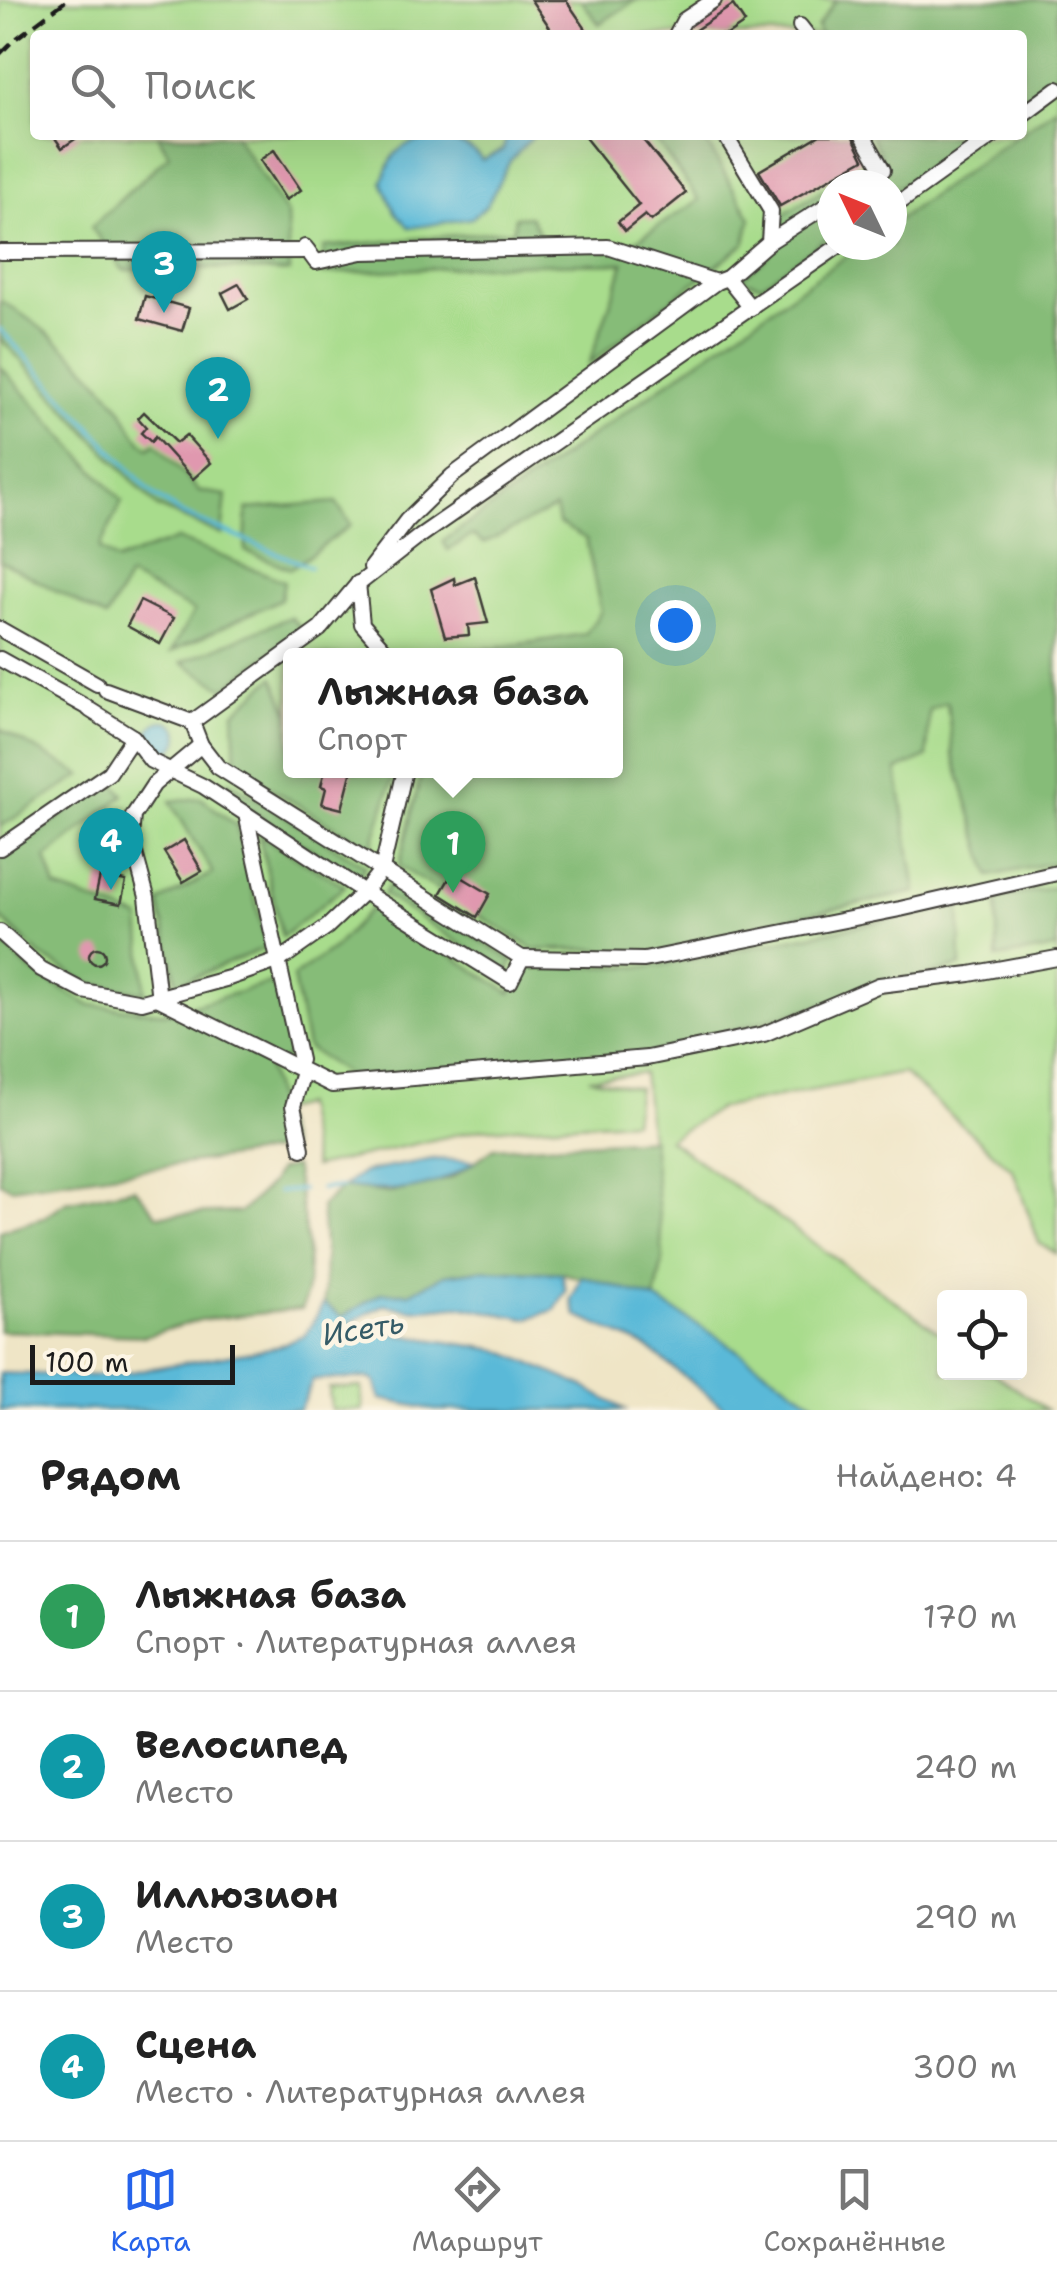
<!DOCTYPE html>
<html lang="ru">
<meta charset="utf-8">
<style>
:root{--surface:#fff;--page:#f6f6f6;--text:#222;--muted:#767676;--line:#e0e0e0;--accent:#2563eb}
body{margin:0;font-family:"Shantell Sans",sans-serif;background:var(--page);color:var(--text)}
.controls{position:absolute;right:30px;bottom:30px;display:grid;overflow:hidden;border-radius:10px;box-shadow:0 10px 40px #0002}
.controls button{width:90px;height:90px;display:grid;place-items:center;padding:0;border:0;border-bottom:2px solid var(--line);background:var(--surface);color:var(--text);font:50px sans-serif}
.compass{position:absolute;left:817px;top:170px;width:90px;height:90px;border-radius:50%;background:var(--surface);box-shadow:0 10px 40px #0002;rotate:313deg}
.scale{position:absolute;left:30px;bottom:25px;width:205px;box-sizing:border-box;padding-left:10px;border:5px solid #1c1c1c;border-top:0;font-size:28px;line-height:35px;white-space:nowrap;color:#1c1c1c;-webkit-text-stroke:8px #fcf5e5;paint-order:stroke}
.you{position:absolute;left:675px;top:625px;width:35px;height:35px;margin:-25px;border:8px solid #fff;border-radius:50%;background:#1a73e8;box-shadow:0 0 0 15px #1a73e833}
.badge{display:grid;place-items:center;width:65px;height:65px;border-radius:50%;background:var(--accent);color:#fff;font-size:32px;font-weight:700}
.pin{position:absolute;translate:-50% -82px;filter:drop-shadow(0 2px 5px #0008)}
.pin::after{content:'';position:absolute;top:52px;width:35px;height:30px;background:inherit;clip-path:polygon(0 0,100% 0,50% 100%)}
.popup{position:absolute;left:283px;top:648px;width:340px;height:130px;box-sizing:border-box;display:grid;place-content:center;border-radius:10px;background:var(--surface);filter:drop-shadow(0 2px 8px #0005);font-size:32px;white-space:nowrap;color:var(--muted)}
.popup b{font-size:38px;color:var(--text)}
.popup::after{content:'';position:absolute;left:50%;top:100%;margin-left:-20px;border:20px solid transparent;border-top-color:var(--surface)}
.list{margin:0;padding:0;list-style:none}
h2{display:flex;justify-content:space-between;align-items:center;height:130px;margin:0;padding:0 40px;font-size:42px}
h2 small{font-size:32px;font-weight:400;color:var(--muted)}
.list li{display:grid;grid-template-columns:65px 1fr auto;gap:30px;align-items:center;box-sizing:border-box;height:150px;padding:0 40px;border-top:2px solid var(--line)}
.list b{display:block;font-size:38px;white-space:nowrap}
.list p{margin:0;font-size:32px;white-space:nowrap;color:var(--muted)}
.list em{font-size:32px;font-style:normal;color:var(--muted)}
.icon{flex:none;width:55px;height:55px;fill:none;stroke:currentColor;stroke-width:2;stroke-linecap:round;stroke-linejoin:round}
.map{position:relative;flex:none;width:1057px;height:1410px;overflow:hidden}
.search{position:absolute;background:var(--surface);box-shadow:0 10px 40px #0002;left:30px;right:30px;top:30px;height:110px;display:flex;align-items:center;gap:25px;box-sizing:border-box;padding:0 35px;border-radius:10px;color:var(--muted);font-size:38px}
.sheet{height:730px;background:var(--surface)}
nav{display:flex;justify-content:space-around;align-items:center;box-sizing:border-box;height:140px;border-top:2px solid var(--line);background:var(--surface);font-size:28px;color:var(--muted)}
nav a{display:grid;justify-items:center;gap:5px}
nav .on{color:var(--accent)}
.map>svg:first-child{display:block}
.green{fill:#a8dc8c;stroke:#627c54;stroke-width:2.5;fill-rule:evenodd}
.forest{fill:#86bc78;stroke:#516c4a;stroke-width:2.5}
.water{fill:#5ab9d8;stroke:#3b6a7a;stroke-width:2.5}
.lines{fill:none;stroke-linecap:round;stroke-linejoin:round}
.stream{stroke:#5ab9d8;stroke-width:4}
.building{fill:#e098af}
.minor-casing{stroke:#3c3a36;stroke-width:18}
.minor{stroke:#fff;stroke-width:14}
.rail{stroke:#1c1c1c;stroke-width:4;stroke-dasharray:15 8;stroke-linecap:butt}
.labels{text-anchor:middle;stroke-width:9;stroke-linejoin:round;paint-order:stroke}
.water-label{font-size:30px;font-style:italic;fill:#355b67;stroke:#fcf5e5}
</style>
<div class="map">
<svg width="1057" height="1410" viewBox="0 0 1057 1410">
<rect width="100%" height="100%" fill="#fcf5e5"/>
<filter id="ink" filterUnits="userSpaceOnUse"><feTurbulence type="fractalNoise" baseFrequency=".01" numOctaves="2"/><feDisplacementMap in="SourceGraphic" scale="20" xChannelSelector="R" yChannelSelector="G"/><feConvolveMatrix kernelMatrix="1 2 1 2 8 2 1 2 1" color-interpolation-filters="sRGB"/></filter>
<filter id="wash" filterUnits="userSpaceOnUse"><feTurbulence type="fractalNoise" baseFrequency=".0048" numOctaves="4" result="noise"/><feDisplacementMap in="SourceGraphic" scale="40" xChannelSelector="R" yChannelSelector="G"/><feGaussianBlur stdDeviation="2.25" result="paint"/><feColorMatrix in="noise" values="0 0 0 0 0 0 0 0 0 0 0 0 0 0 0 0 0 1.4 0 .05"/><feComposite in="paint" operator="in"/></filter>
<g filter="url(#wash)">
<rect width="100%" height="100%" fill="#efe5c6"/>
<g class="green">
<path d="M0,0H1057V1254L1039,1243L1013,1170L903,1073L720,1108L668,1139L944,1336V1372L993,1373L1047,1410H825L716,1336L655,1299L663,1258L643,1073L589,1078L638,1088L633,1121L481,1129L314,1167L303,1105L0,1172ZM35,35H1022V135H35ZM832,185H892V245H832ZM290,656H616V770H290Z"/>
<path d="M361,1387L363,1410H331L329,1388Z"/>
</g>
<g class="forest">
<path d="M581,0H636L599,24Z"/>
<path d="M836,0H1057V74L1022,99V35H821L817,27Z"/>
<path d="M1057,107V862L990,876L953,755L947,702L929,710L927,757L897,770L916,892L785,919L654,955L592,949L535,950L399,866L422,771L616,770V656L450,655L452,651L496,648L585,634L601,612L586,539L558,523L555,508L484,543L473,535L448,550L443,541L862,245H892V224L1017,135H1022V132Z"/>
<path d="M158,135H235L287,215L289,272L222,268L123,270L91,227L169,155Z"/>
<path d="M652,135H702L751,218L745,243L589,364L624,263L518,264L321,274L324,247L513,230L515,217L530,216L547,247L629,245L699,200Z"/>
<path d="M871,135H972L892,192V185H833L881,156Z"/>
<path d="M832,185V235L762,285L740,279L768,256L773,220Z"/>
<path d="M3,302C47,329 85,362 117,403C131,421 129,432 149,448L155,443L199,491L226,495L222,535L157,507L0,338V303Z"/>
<path d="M0,366L122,501L99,549L117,561L177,539L284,581L281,599L171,652L194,611L129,577L106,618L0,560Z"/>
<path d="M336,502L351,525L291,569L245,551L247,509Z"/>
<path d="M290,617L301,628L225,689L182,662Z"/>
<path d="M274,677L290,715V770L395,771L371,849L236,767L234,713Z"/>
<path d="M0,729L82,775L0,827Z"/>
<path d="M111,780L124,795L46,858L56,888L140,918L145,993L88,983L40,955L0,917V860Z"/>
<path d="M229,781L365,866L357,879L222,792Z"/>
<path d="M201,798L237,826L267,947L177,984L159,902L213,873L170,801Z"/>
<path d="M259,835L345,886L282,937Z"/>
<path d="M391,884L513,961L507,974L383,894Z"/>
<path d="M1057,887V948L997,958V898Z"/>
<path d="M960,905L961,966L641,1056L351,1078L307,1047L293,977L335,947L373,906L511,993L526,966L651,967Z"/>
<path d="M0,941L27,968L89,1005L167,1013L274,982L290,1055L268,1069L290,1149L11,1188L0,1182Z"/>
<path d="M652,1139L663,1258L655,1299L562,1273L480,1270L445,1275L409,1293H381L348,1323L324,1303L325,1256L321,1207L342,1187L390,1193L452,1178L494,1148Z"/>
<path d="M294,1166C301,1204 316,1274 302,1309L200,1320L145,1336L0,1331V1231L43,1218L66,1202L135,1188L157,1215L241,1212L271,1183L278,1170Z"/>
</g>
<g class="water">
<path d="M507,135H534L510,161L487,205L472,218L410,228L395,212L382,182C386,174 390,160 396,153C415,132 468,137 482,160L503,150Z"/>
<circle cx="164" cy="736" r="15"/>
<path d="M433,1159L475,1161C432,1193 394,1193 342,1187L364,1172Z"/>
<path d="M480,1270L562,1273L566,1291L555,1310L526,1319L459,1306L411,1310L384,1305L349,1323L363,1329L499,1350L583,1386L625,1410H435L380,1399L375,1381L367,1378L313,1380L299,1410H0V1373L107,1376L276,1347L305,1335L324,1303L342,1317L381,1293H409L445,1275Z"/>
<path d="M582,1276L655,1299L716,1336L825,1410H727L647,1347L577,1316L571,1300Z"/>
</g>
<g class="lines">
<g class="stream">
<path d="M0,329L153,495L180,513L310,567"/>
<path d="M321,1189L342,1187"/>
<path d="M278,1192L302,1190"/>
</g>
</g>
<g id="blocks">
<g class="building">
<path d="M531,0H566L590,35H555Z"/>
<path d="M733,5L745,23L727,35H688Z"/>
<path d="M53,135H81L62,148Z"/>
<path d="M583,135H639L686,193L651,221L645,215L625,231L618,222L639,205Z"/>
<path d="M820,135H852L864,159L780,206L759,171Z"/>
<path d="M274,150L301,190L286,200L260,160Z"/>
<path d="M239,284L248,299L230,309L222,293Z"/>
<path d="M145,296L189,308L182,331L139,319Z"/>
<path d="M144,412L176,443L186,435L211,463L193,479L155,437L151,442L141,433L146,427L138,418Z"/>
<path d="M475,577L488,623L468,625L469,635L445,637L431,589L454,578L455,585Z"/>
<path d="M140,601L174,618L160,644L127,626Z"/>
<path d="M325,770H352L342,809L322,804L326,788L321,786Z"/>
<path d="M184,840L202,871L183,882L164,852Z"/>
<path d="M453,872L490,894L477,917L440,894Z"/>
<path d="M100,876L126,881L121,904L95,899Z"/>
<circle cx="97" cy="956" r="8"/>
</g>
</g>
</g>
<g filter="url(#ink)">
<use href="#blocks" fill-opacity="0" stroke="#3c3a36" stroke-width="2.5"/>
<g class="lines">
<g class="minor-casing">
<g id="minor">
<path d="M800,26L807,35"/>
<path d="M676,35L684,20L714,0"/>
<path d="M1022,115L1057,89"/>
<path d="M859,185L883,170L863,135"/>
<path d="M892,208L994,135"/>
<path d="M769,242L832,202"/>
<path d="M305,247L316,262L362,252L608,247L716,282"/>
<path d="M0,252L308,251"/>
<path d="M727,278L751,308"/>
<path d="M371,567L407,520L452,476L716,282L727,278L769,242L771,211L725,135"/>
<path d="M358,583L362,624L390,656"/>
<path d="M0,629L97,684"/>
<path d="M0,659L86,707"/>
<path d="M106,690L192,722L201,745L218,767L522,958"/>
<path d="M90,710L133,737L151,761L203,786L246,814L300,1060"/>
<path d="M192,722L320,629L356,586L420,536L840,245"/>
<path d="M201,745L154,784L133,816L131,838L147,897L159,999L332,1085L647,1058L764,1034L879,985L970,974L1057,958"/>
<path d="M246,814L364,892L510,982L522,958L644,960L900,909L1057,873"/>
<path d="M0,848L109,773L133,737"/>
<path d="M0,932L41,969L83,991L142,1002L229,978L280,960L327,927L364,892L382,869L405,770"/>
<path d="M302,1149L293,1106L303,1072"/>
</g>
</g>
<use href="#minor" class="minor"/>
<path class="rail" d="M0,54L14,40L67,0"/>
</g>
</g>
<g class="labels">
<g class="water-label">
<text transform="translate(363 1329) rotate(-9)" y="10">Исеть</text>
</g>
</g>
</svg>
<div class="controls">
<button><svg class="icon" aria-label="locate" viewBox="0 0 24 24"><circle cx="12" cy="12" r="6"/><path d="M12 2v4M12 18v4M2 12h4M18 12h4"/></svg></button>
</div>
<svg class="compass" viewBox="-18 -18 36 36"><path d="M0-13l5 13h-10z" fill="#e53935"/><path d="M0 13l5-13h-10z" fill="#767676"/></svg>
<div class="scale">100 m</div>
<div class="you"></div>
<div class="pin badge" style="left:453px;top:893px;background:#2e9e5b">1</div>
<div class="popup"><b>Лыжная база</b>Спорт</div>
<div class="pin badge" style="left:218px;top:439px;background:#0f9aa8">2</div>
<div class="pin badge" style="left:164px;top:313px;background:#0f9aa8">3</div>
<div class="pin badge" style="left:111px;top:890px;background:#0f9aa8">4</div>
<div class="search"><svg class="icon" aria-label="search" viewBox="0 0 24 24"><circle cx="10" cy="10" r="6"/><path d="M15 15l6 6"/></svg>Поиск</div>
</div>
<section class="sheet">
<h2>Рядом<small>Найдено: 4</small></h2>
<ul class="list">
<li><span class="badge" style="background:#2e9e5b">1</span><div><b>Лыжная база</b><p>Спорт · Литературная аллея</p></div><em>170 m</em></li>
<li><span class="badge" style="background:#0f9aa8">2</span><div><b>Велосипед</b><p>Место</p></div><em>240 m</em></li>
<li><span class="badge" style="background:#0f9aa8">3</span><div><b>Иллюзион</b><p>Место</p></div><em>290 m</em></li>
<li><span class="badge" style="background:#0f9aa8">4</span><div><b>Сцена</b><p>Место · Литературная аллея</p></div><em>300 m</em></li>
</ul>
</section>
<nav>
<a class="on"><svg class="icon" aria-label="map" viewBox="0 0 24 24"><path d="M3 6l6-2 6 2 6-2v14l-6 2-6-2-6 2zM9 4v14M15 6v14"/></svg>Карта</a>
<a><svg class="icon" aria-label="directions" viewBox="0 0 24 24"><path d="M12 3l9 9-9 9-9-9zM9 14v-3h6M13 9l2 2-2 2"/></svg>Маршрут</a>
<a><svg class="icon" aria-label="saved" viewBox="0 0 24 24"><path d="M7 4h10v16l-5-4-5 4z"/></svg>Сохранённые</a>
</nav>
